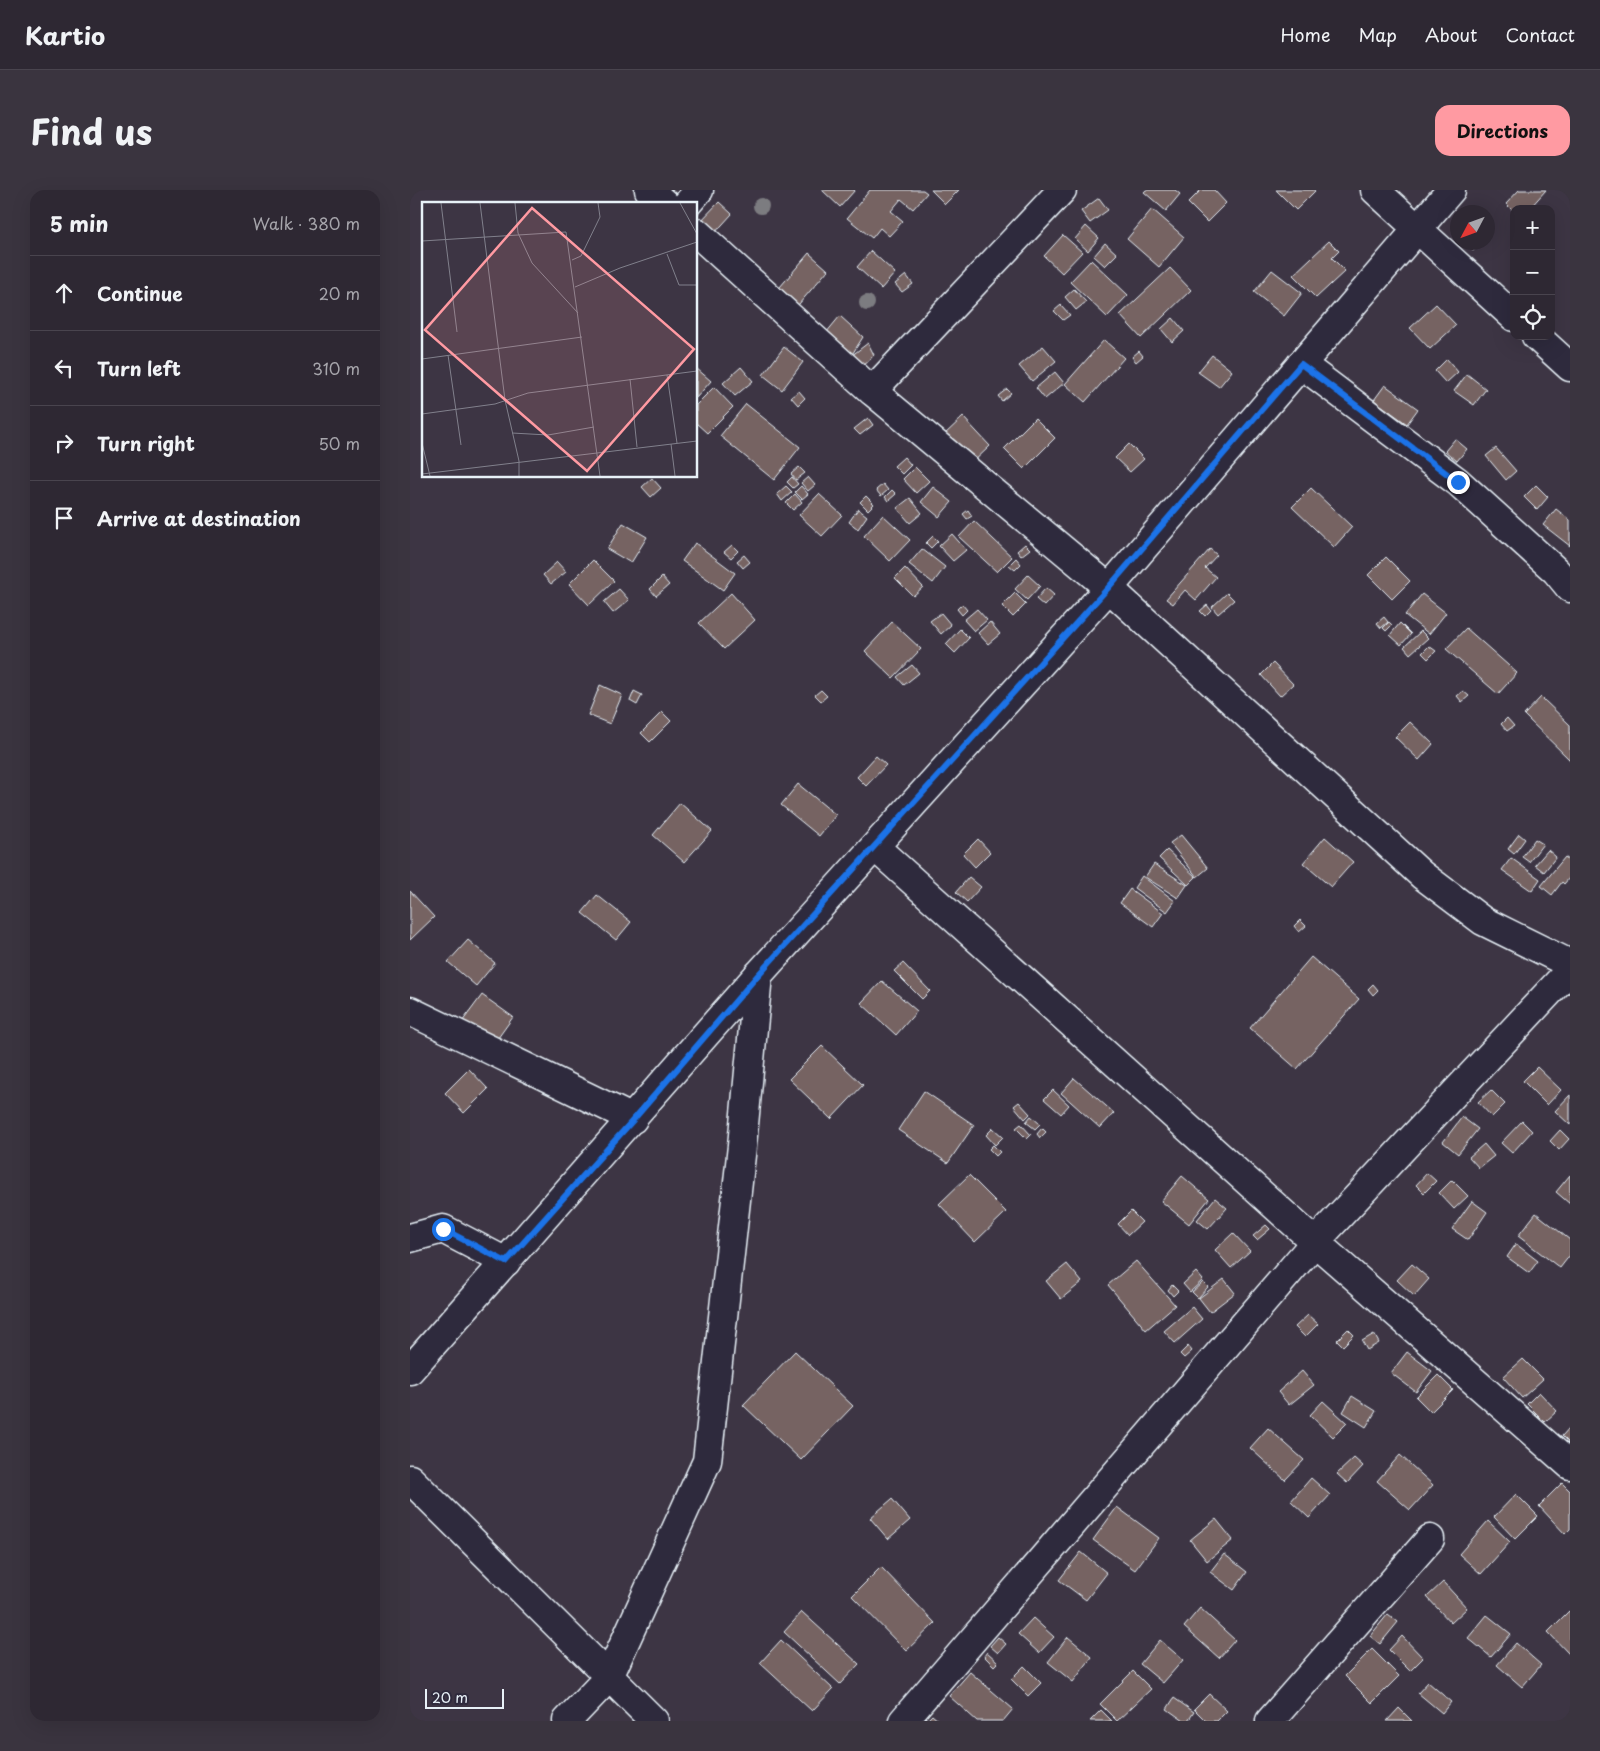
<!DOCTYPE html>
<meta charset="utf-8">
<style>
:root{--surface:#2e2833;--page:#3a343f;--text:#f1f3f6;--muted:#a7a6ac;--line:#49444e;--accent:#ff9aa2}
body{margin:0;font-family:"Playpen Sans",sans-serif;background:var(--page);color:var(--text)}
.controls{position:absolute;right:15px;top:15px;display:grid;overflow:hidden;border-radius:10px;box-shadow:0 5px 20px #0002}
.controls button{width:45px;height:45px;display:grid;place-items:center;padding:0;border:0;border-bottom:1px solid var(--line);background:var(--surface);color:var(--text);font:25px sans-serif}
.compass{position:absolute;left:1040px;top:15px;width:45px;height:45px;border-radius:50%;background:var(--surface);box-shadow:0 5px 20px #0002;rotate:229deg}
.scale{position:absolute;left:15px;bottom:12px;width:79px;box-sizing:border-box;padding-left:5px;border:2px solid #e8f1f8;border-top:0;font-size:14px;line-height:18px;white-space:nowrap;color:#e8f1f8;-webkit-text-stroke:4px #2f2a3d;paint-order:stroke}
.stop{position:absolute;width:15px;height:15px;margin:-11px;border:4px solid #1a73e8;border-radius:50%;background:#fff}
.stop.end{background:#1a73e8;border-color:#fff;box-shadow:0 1px 5px #0008}
.list{margin:0;padding:0;list-style:none}
h2{display:flex;justify-content:space-between;align-items:center;height:65px;margin:0;padding:0 20px;font-size:21px}
h2 small{font-size:16px;font-weight:400;color:var(--muted)}
.list li{display:grid;grid-template-columns:32px 1fr auto;gap:15px;align-items:center;box-sizing:border-box;height:75px;padding:0 20px;border-top:1px solid var(--line)}
.list b{display:block;font-size:19px;white-space:nowrap}
.list em{font-size:16px;font-style:normal;color:var(--muted)}
.icon{flex:none;width:28px;height:28px;fill:none;stroke:currentColor;stroke-width:2;stroke-linecap:round;stroke-linejoin:round}
.map{position:relative;flex:none;width:1160px;height:1531px;overflow:hidden;border-radius:15px}
header{display:flex;align-items:center;gap:30px;box-sizing:border-box;height:70px;padding:0 25px;background:var(--surface);border-bottom:1px solid var(--line)}
header strong{font-size:24px}
nav{display:flex;gap:28px;margin-inline-start:auto;font-size:18px}
.intro{display:flex;align-items:center;justify-content:space-between;box-sizing:border-box;height:120px;padding:0 30px}
h1{margin:0;font-size:35px}
.button{padding:12px 22px;border-radius:15px;background:var(--accent);color:#111;font-size:18px;font-weight:700}
main{display:flex;gap:30px;padding:0 30px}
aside{flex:1;background:var(--surface);border-radius:15px;box-shadow:0 5px 20px #0002}
.map>svg:first-child{display:block}
.building{fill:#766362;stroke:#e8f1f8}
.lines{fill:none;stroke-linecap:round;stroke-linejoin:round}
.minor-casing{stroke:#e8f1f8;stroke-width:31}
.minor{stroke:#2f2a3d;stroke-width:28}
.tree{fill:#7c7b80}
.route{stroke:#1a73e8;stroke-width:6}
.inset-road{fill:none;stroke:#81808c;stroke-width:1}
.view{fill:#ff9aa2;fill-opacity:0.15;stroke:#ff9aa2;stroke-width:2.5}
.inset-edge{fill:none;stroke:#e8f1f8;stroke-width:2.5}
</style>
<header>
<strong>Kartio</strong>
<nav><a>Home</a><a>Map</a><a>About</a><a>Contact</a></nav>
</header>
<div class="intro"><h1>Find us</h1><a class="button">Directions</a></div>
<main>
<aside>
<h2>5 min<small>Walk · 380 m</small></h2>
<ul class="list">
<li><svg class="icon" aria-label="ahead" viewBox="0 0 24 24"><path d="M12 20V5M6 11l6-6 6 6"/></svg><div><b>Continue</b></div><em>20 m</em></li>
<li><svg class="icon" aria-label="left" viewBox="0 0 24 24"><path d="M17 20v-9H6M10 6l-5 5 5 5"/></svg><div><b>Turn left</b></div><em>310 m</em></li>
<li><svg class="icon" aria-label="right" viewBox="0 0 24 24"><path d="M7 20v-9h11M14 6l5 5-5 5"/></svg><div><b>Turn right</b></div><em>50 m</em></li>
<li><svg class="icon" aria-label="arrive" viewBox="0 0 24 24"><path d="M6 21V4h12l-3 4 3 4H6"/></svg><div><b>Arrive at destination</b></div></li>
</ul>
</aside>
<div class="map">
<svg width="1160" height="1531" viewBox="0 0 1160 1531">
<rect width="100%" height="100%" fill="#3d3544"/>
<filter id="ink" filterUnits="userSpaceOnUse"><feTurbulence type="fractalNoise" baseFrequency=".02" numOctaves="2"/><feDisplacementMap in="SourceGraphic" scale="10" xChannelSelector="R" yChannelSelector="G"/><feConvolveMatrix kernelMatrix="1 2 1 2 8 2 1 2 1" color-interpolation-filters="sRGB"/></filter>
<g filter="url(#ink)">
<g class="building">
<path d="M412,0H445L430,17Z"/>
<path d="M460,0H513L517,3L503,19L491,9L481,21L493,31L479,46L470,38L462,48L437,28Z"/>
<path d="M521,0H549L535,14Z"/>
<path d="M736,0H765L770,4L756,21L734,2Z"/>
<path d="M791,0H804L816,13L797,32L778,13Z"/>
<path d="M866,0H904L905,1L886,20Z"/>
<path d="M1109,0H1136L1119,19H1104V22L1096,14Z"/>
<path d="M689,8L698,20L680,33L671,21Z"/>
<path d="M309,12L322,24L302,46L288,34Z"/>
<path d="M742,19L774,47L749,77L717,49Z"/>
<path d="M676,36L689,48L678,61L665,49Z"/>
<path d="M653,45L672,62L652,83L634,66Z"/>
<path d="M919,51L929,61L922,68L935,81L906,108L883,85Z"/>
<path d="M1055,52H1072L1063,61Z"/>
<path d="M695,53L707,64L695,76L684,66Z"/>
<path d="M461,61L485,83L471,99L447,77Z"/>
<path d="M399,63L418,80L383,121L364,104Z"/>
<path d="M681,70L718,105L697,127L660,92Z"/>
<path d="M760,78L781,100L731,148L710,125Z"/>
<path d="M862,80L892,103L874,126L844,102Z"/>
<path d="M496,85L503,94L492,102L485,94Z"/>
<path d="M664,99L676,112L666,120L655,107Z"/>
<path d="M1026,114L1046,135L1020,159L1000,138Z"/>
<path d="M651,115L660,125L653,130L644,121Z"/>
<path d="M430,126L453,147L441,166L416,143Z"/>
<path d="M763,128L774,141L762,152L751,139Z"/>
<path d="M694,150L714,168L675,212L655,194Z"/>
<path d="M458,153L464,165L451,179L441,166Z"/>
<path d="M633,156L646,171L622,191L609,176Z"/>
<path d="M374,157L393,172L372,200L353,185Z"/>
<path d="M729,161L733,166L726,172L722,167Z"/>
<path d="M802,165L822,181L809,197L788,182Z"/>
<path d="M1037,169L1048,182L1036,193L1025,181Z"/>
<path d="M331,177L343,191L325,206L313,193Z"/>
<path d="M286,178L301,191L286,208Z"/>
<path d="M645,182L654,193L635,209L626,198Z"/>
<path d="M1057,184L1076,199L1064,215L1044,201Z"/>
<path d="M975,195L1008,219L997,234L964,210Z"/>
<path d="M304,197L323,217L297,243L286,233V215Z"/>
<path d="M597,199L601,203L592,211L588,206Z"/>
<path d="M389,201L395,208L388,215L381,207Z"/>
<path d="M336,214L390,257L364,290L310,246Z"/>
<path d="M553,227L580,256L560,275L533,246Z"/>
<path d="M458,228L463,235L450,245L444,239Z"/>
<path d="M625,228L645,248L614,279L594,259Z"/>
<path d="M1045,249L1057,259L1047,271L1035,261Z"/>
<path d="M719,254L734,269L720,282L705,268Z"/>
<path d="M1086,258L1106,281L1096,290L1076,266Z"/>
<path d="M494,267L501,275L492,284L484,276Z"/>
<path d="M389,277L395,283L386,290L381,284Z"/>
<path d="M505,277L519,291L506,303L493,289Z"/>
<path d="M382,287L388,294L383,298L377,292Z"/>
<path d="M398,287L405,295L398,301L391,293Z"/>
<path d="M242,288L251,298L241,307L232,297Z"/>
<path d="M473,294L478,300L471,306L466,300Z"/>
<path d="M1126,295L1138,307L1127,320L1114,307Z"/>
<path d="M376,296L382,302L372,311L367,304Z"/>
<path d="M391,296L398,304L392,309L385,302Z"/>
<path d="M523,297L542,312L529,327L511,312Z"/>
<path d="M901,298L942,337L924,357L882,317Z"/>
<path d="M482,300L486,304L478,311L475,307Z"/>
<path d="M385,304L392,312L383,320L376,313Z"/>
<path d="M409,304L432,325L412,346L389,325Z"/>
<path d="M456,306L464,314L458,320L450,312Z"/>
<path d="M500,308L512,323L500,333L487,318Z"/>
<path d="M448,319L457,326L448,339L439,332Z"/>
<path d="M1146,319L1160,330V356L1133,335Z"/>
<path d="M558,320L562,326L557,329L553,324Z"/>
<path d="M473,325L500,350L480,371L454,346Z"/>
<path d="M564,331L602,367L587,382L549,347Z"/>
<path d="M213,333L237,347L221,373L197,359Z"/>
<path d="M542,344L556,360L543,371L529,356Z"/>
<path d="M523,346L528,351L521,358L516,353Z"/>
<path d="M285,353L325,383L313,400L272,371Z"/>
<path d="M615,354L620,359L611,366L607,361Z"/>
<path d="M322,355L328,361L321,368L314,362Z"/>
<path d="M512,359L535,377L523,393L499,374Z"/>
<path d="M800,359L807,365L795,378L806,387L786,410L775,400L763,414L756,409Z"/>
<path d="M334,365L340,372L333,378L327,371Z"/>
<path d="M976,367L1000,391L982,409L958,385Z"/>
<path d="M606,368L611,374L605,380L599,375Z"/>
<path d="M183,370L204,391L179,415L159,394Z"/>
<path d="M147,372L156,382L141,394L133,385Z"/>
<path d="M495,378L513,397L503,406L485,388Z"/>
<path d="M618,385L630,396L617,410L605,399Z"/>
<path d="M252,387L259,395L246,406L240,399Z"/>
<path d="M636,398L644,405L634,416L626,409Z"/>
<path d="M209,399L219,410L203,423L194,412Z"/>
<path d="M321,403L345,430L314,459L289,433Z"/>
<path d="M605,403L616,414L603,427L592,416Z"/>
<path d="M817,403L824,410L808,424L802,417Z"/>
<path d="M1012,404L1036,423L1019,444L995,425Z"/>
<path d="M552,414L557,420L552,425L547,419Z"/>
<path d="M797,415L801,420L795,426L790,421Z"/>
<path d="M567,419L577,430L564,441L554,430Z"/>
<path d="M531,423L541,435L531,444L520,431Z"/>
<path d="M974,427L978,432L971,438L967,433Z"/>
<path d="M482,432L511,459L483,488L455,461Z"/>
<path d="M580,432L590,444L578,454L568,443Z"/>
<path d="M979,432L982,435L976,441L973,438Z"/>
<path d="M990,433L1001,444L991,455L980,445Z"/>
<path d="M1056,438L1107,483L1088,504L1036,459Z"/>
<path d="M550,439L559,448L545,463L536,454Z"/>
<path d="M1011,441L1018,448L1000,464L994,457Z"/>
<path d="M1019,456L1026,461L1018,469L1012,463Z"/>
<path d="M863,473L883,494L870,506L851,485Z"/>
<path d="M502,475L509,483L494,495L487,487Z"/>
<path d="M190,495L212,505L200,534L178,525Z"/>
<path d="M411,500L417,506L411,511L405,505Z"/>
<path d="M224,501L232,505L227,515L220,511Z"/>
<path d="M1053,501L1059,506L1052,512L1047,506Z"/>
<path d="M1131,507L1160,535V570L1114,525Z"/>
<path d="M252,522L261,531L240,552L231,543Z"/>
<path d="M1097,528L1104,536L1097,541L1091,534Z"/>
<path d="M1000,532L1023,554L1009,570L985,547Z"/>
<path d="M466,566L476,575L456,596L447,587Z"/>
<path d="M388,594L426,625L409,646L371,615Z"/>
<path d="M270,613L302,641L274,672L243,645Z"/>
<path d="M1109,644L1115,649L1104,664L1098,659Z"/>
<path d="M771,645L798,678L787,687L760,653Z"/>
<path d="M915,647L943,672L921,697L893,673Z"/>
<path d="M568,649L580,662L565,677L553,664Z"/>
<path d="M1125,649L1133,654L1119,672L1112,667Z"/>
<path d="M757,660L786,687L778,695L749,668Z"/>
<path d="M1138,660L1146,667L1134,682L1125,675Z"/>
<path d="M1155,667L1160,671V687L1154,694L1152,692L1142,705L1131,696Z"/>
<path d="M1101,668L1130,689L1122,701L1092,680Z"/>
<path d="M744,674L777,695L768,708L735,687Z"/>
<path d="M732,686L765,711L757,722L724,698Z"/>
<path d="M559,687L571,697L557,712L546,702Z"/>
<path d="M720,699L753,723L743,737L710,713Z"/>
<path d="M0,701L24,727L0,750Z"/>
<path d="M187,705L221,732L206,750L172,723Z"/>
<path d="M890,730L896,736L889,742L884,736Z"/>
<path d="M58,750L85,773L66,796L38,772Z"/>
<path d="M901,767L949,809L887,879L840,838Z"/>
<path d="M493,773L520,801L512,809L484,781Z"/>
<path d="M472,791L507,821L486,845L451,813Z"/>
<path d="M963,794L968,800L963,805L958,799Z"/>
<path d="M72,805L103,827L83,855L52,832Z"/>
<path d="M412,856L453,895L421,929L379,889Z"/>
<path d="M1127,877L1151,900L1137,915L1113,891Z"/>
<path d="M59,879L78,899L54,923L35,903Z"/>
<path d="M664,888L704,923L690,938L651,903Z"/>
<path d="M643,900L659,915L651,924L634,909Z"/>
<path d="M1081,900L1095,914L1082,927L1068,912Z"/>
<path d="M514,901L564,935L538,973L488,940Z"/>
<path d="M1160,905V935L1145,921Z"/>
<path d="M609,912L620,924L615,929L604,916Z"/>
<path d="M621,926L630,934L625,939L616,932Z"/>
<path d="M1052,927L1068,939L1048,964L1033,952Z"/>
<path d="M1112,931L1122,941L1102,963L1091,953Z"/>
<path d="M611,934L621,945L617,949L606,938Z"/>
<path d="M583,938L593,947L585,955L576,945Z"/>
<path d="M632,938L636,942L630,948L627,944Z"/>
<path d="M1150,940L1159,949L1149,960L1140,951Z"/>
<path d="M1074,954L1084,966L1069,978L1059,967Z"/>
<path d="M583,955L590,962L586,966L579,959Z"/>
<path d="M1017,983L1026,991L1014,1003L1006,995Z"/>
<path d="M559,985L596,1022L565,1052L529,1014Z"/>
<path d="M1160,985V1014L1146,1002Z"/>
<path d="M772,986L799,1009L779,1034L751,1011Z"/>
<path d="M1042,990L1058,1006L1044,1019L1029,1003Z"/>
<path d="M805,1008L817,1018L798,1039L787,1030Z"/>
<path d="M1062,1011L1077,1022L1058,1050L1042,1039Z"/>
<path d="M721,1021L732,1032L718,1045L708,1034Z"/>
<path d="M1126,1023L1160,1050V1065L1150,1078L1108,1046Z"/>
<path d="M856,1035L860,1039L847,1050L843,1046Z"/>
<path d="M823,1043L840,1061L821,1078L805,1060Z"/>
<path d="M1106,1054L1128,1071L1119,1083L1097,1067Z"/>
<path d="M726,1071L765,1115L736,1140L698,1095Z"/>
<path d="M657,1074L672,1092L651,1109L636,1091Z"/>
<path d="M1002,1074L1019,1089L1004,1106L987,1090Z"/>
<path d="M786,1082L793,1090L780,1102L773,1094Z"/>
<path d="M814,1089L825,1103L800,1122L789,1108Z"/>
<path d="M793,1092L798,1097L788,1108L782,1102Z"/>
<path d="M762,1095L768,1101L763,1106L758,1100Z"/>
<path d="M782,1117L792,1129L765,1153L754,1141Z"/>
<path d="M898,1125L908,1134L895,1147L885,1137Z"/>
<path d="M938,1139L944,1145L933,1156L927,1150Z"/>
<path d="M964,1144L969,1153L957,1160L952,1151Z"/>
<path d="M778,1156L782,1161L774,1168L770,1164Z"/>
<path d="M385,1161L443,1216L391,1270L333,1215Z"/>
<path d="M997,1162L1022,1181L1006,1202L981,1183Z"/>
<path d="M1113,1169L1133,1189L1112,1208L1093,1187Z"/>
<path d="M892,1181L904,1195L879,1215L868,1202Z"/>
<path d="M1028,1185L1043,1200L1021,1222L1006,1207Z"/>
<path d="M1129,1202L1147,1221L1135,1232L1117,1214Z"/>
<path d="M942,1206L966,1221L956,1237L933,1222Z"/>
<path d="M913,1211L937,1233L923,1247L900,1225Z"/>
<path d="M1160,1237V1254L1152,1246Z"/>
<path d="M858,1238L894,1270L875,1290L840,1258Z"/>
<path d="M990,1265L1023,1295L1000,1320L967,1291Z"/>
<path d="M944,1268L953,1276L937,1293L927,1284Z"/>
<path d="M901,1288L920,1305L899,1328L881,1311Z"/>
<path d="M1152,1293L1160,1301V1339L1155,1344L1129,1316Z"/>
<path d="M1106,1304L1128,1326L1105,1349L1084,1327Z"/>
<path d="M482,1309L500,1330L478,1349L460,1328Z"/>
<path d="M707,1317L749,1348L725,1380L683,1350Z"/>
<path d="M806,1329L823,1350L797,1371L780,1350Z"/>
<path d="M1078,1331L1100,1352L1071,1384L1049,1364Z"/>
<path d="M671,1362L697,1383L676,1410L649,1390Z"/>
<path d="M814,1364L837,1382L824,1400L800,1382Z"/>
<path d="M471,1377L525,1433L496,1461L442,1406Z"/>
<path d="M1033,1392L1057,1418L1041,1433L1017,1407Z"/>
<path d="M790,1418L825,1450L809,1468L774,1437Z"/>
<path d="M1159,1421L1160,1422V1465L1138,1442Z"/>
<path d="M392,1422L449,1474L430,1494L374,1442Z"/>
<path d="M978,1424L988,1432L970,1454L960,1446Z"/>
<path d="M1077,1425L1101,1444L1081,1467L1058,1448Z"/>
<path d="M623,1428L644,1447L629,1463L608,1444Z"/>
<path d="M992,1446L1013,1468L1000,1481L979,1460Z"/>
<path d="M588,1447L596,1454L588,1463L580,1456Z"/>
<path d="M658,1447L682,1467L663,1492L638,1472Z"/>
<path d="M371,1450L423,1499L402,1521L350,1473Z"/>
<path d="M750,1450L773,1470L753,1493L730,1474Z"/>
<path d="M1106,1453L1131,1475L1112,1497L1087,1475Z"/>
<path d="M962,1459L989,1486L962,1513L935,1486Z"/>
<path d="M577,1462L588,1472L584,1476L574,1466Z"/>
<path d="M614,1476L631,1493L618,1506L601,1489Z"/>
<path d="M723,1481L741,1499L707,1531L690,1514Z"/>
<path d="M560,1482L603,1519L593,1531H567L539,1506Z"/>
<path d="M1018,1492L1041,1512L1032,1523L1008,1503Z"/>
<path d="M799,1504L817,1521L807,1531H796L784,1519Z"/>
<path d="M764,1508L784,1522L778,1531H774L757,1519Z"/>
<path d="M989,1518L1002,1531H977Z"/>
<path d="M691,1520L702,1531H680Z"/>
<path d="M522,1525L529,1531H516Z"/>
</g>
<g class="lines">
<g class="minor-casing">
<g id="minor">
<path d="M239,0L255,14"/>
<path d="M965,0L1104,127"/>
<path d="M277,14L289,0"/>
<path d="M286,42L462,201L699,398L1012,685L1073,731L1160,774"/>
<path d="M1126,146L1160,177"/>
<path d="M891,174L1048,292L1146,381L1160,398"/>
<path d="M462,201L652,0"/>
<path d="M465,657L905,1052L1160,1275"/>
<path d="M0,821L223,929"/>
<path d="M0,1048L33,1039L96,1072"/>
<path d="M0,1180L348,785L699,398L1041,0"/>
<path d="M0,1289L244,1531"/>
<path d="M157,1531L199,1487L297,1271L332,956L348,785"/>
<path d="M493,1531L905,1052L1160,780"/>
<path d="M860,1531L1020,1349"/>
</g>
</g>
<use href="#minor" class="minor"/>
</g>
<g class="tree">
<circle cx="351" cy="16" r="8"/>
<circle cx="457" cy="113" r="8"/>
</g>
</g>
<g class="lines" filter="url(#ink)">
<path class="route" d="M33,1039L96,1072L224,929L348,785L698,398L891,174L1048,292"/>
</g>
<g transform="translate(12 12)">
<rect width="275" height="275" fill="#3d3544"/>
<path class="inset-road" d="M19,1L35,130M58,1L83,198L97,259V274M93,1L96,31L110,61L156,111M258,1L275,32M0,39L144,30L178,274M245,52L257,83H275M150,58L159,54L178,15L176,1M153,85L198,66L275,40M26,153L39,243M0,157L160,135M245,173L255,241M208,177L215,245M0,212L73,202L106,191L275,169M90,231L126,233L172,225M0,241L8,274M249,242L253,274M0,272L275,239"/>
<path class="view" d="M110,6L272,147L165,269L3,128Z"/>
<rect width="275" height="275" class="inset-edge"/>
</g>
</svg>
<div class="controls">
<button>+</button>
<button>−</button>
<button><svg class="icon" aria-label="locate" viewBox="0 0 24 24"><circle cx="12" cy="12" r="6"/><path d="M12 2v4M12 18v4M2 12h4M18 12h4"/></svg></button>
</div>
<svg class="compass" viewBox="-18 -18 36 36"><path d="M0-13l5 13h-10z" fill="#e53935"/><path d="M0 13l5-13h-10z" fill="#a7a6ac"/></svg>
<div class="scale">20 m</div>
<div class="stop" style="left:33px;top:1039px"></div>
<div class="stop end" style="left:1048px;top:292px"></div>
</div>
</main>
